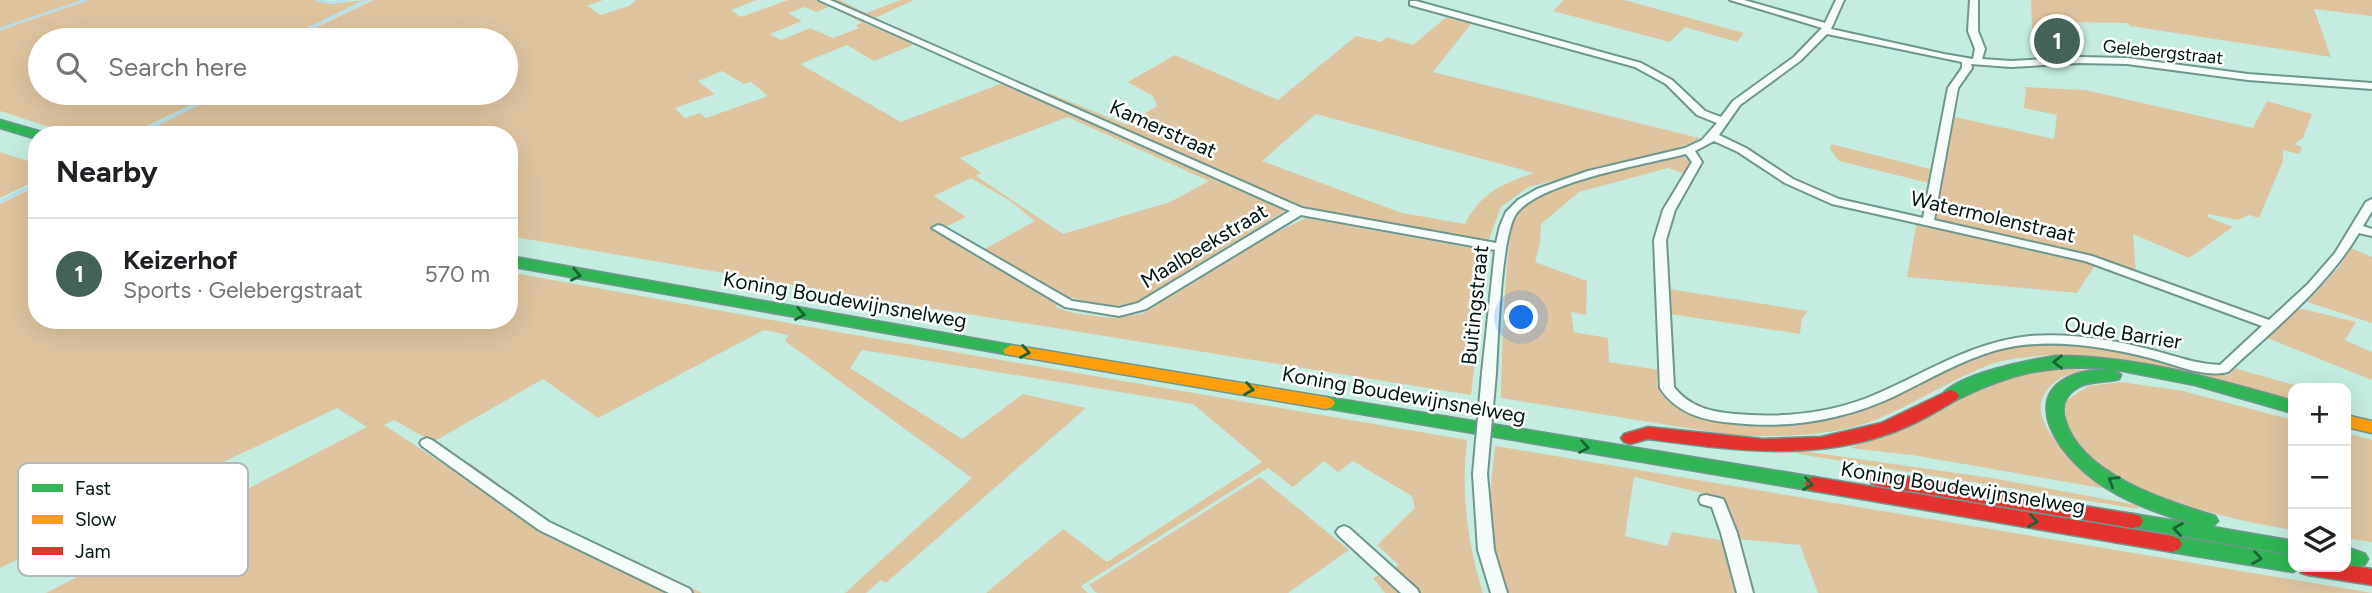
<!DOCTYPE html>
<meta charset="utf-8">
<style>
:root{--surface:#fff;--page:#f6f6f6;--text:#202124;--muted:#757577;--line:#e0e0e0;--accent:#45625a}
body{margin:0;font-family:Figtree,sans-serif;background:var(--page);color:var(--text)}
.controls{position:absolute;right:21px;bottom:21px;display:grid;overflow:hidden;border-radius:14px;box-shadow:0 7px 28px #0002}
.controls button{width:63px;height:63px;display:grid;place-items:center;padding:0;border:0;border-bottom:2px solid var(--line);background:var(--surface);color:var(--text);font:35px sans-serif}
.you{position:absolute;left:1522px;top:318px;width:24px;height:24px;margin:-18px;border:5px solid #fff;border-radius:50%;background:#1a73e8;box-shadow:0 0 0 10px #1a73e833}
.badge{display:grid;place-items:center;width:46px;height:46px;border-radius:50%;background:var(--accent);color:#fff;font-size:23px;font-weight:700}
.pin{position:absolute;translate:-50% -50%;border:4px solid #fff;box-shadow:0 2px 7px #0006}
.list{margin:0;padding:0;list-style:none}
h2{display:flex;justify-content:space-between;align-items:center;height:91px;margin:0;padding:0 28px;font-size:30px}
h2 small{font-size:23px;font-weight:400;color:var(--muted)}
.list li{display:grid;grid-template-columns:46px 1fr auto;gap:21px;align-items:center;box-sizing:border-box;height:112px;padding:0 28px;border-top:2px solid var(--line)}
.list b{display:block;font-size:26px;white-space:nowrap}
.list p{margin:0;font-size:23px;white-space:nowrap;color:var(--muted)}
.list em{font-size:23px;font-style:normal;color:var(--muted)}
.icon{flex:none;width:38px;height:38px;fill:none;stroke:currentColor;stroke-width:2;stroke-linecap:round;stroke-linejoin:round}
.map{position:relative;flex:none;width:2372px;height:593px;overflow:hidden}
.search{position:absolute;background:var(--surface);box-shadow:0 7px 28px #0002;left:28px;top:28px;width:490px;height:77px;display:flex;align-items:center;gap:18px;box-sizing:border-box;padding:0 24px;border-radius:38px;color:var(--muted);font-size:26px}
.panel{position:absolute;background:var(--surface);box-shadow:0 7px 28px #0002;left:28px;top:126px;width:490px;height:203px;border-radius:28px}
.map>svg:first-child{display:block}
.green{fill:#dec5a0;fill-rule:evenodd}
.lines{fill:none;stroke-linecap:round;stroke-linejoin:round}
.stream{stroke:#b8dfed;stroke-width:2.5}
.street-casing{stroke:#6f978e;stroke-width:4}
.fast-casing{stroke:#6f978e;stroke-width:3}
.slow-casing{stroke:#6f978e;stroke-width:3}
.jam-casing{stroke:#6f978e;stroke-width:3}
.street{fill:#f6fcfa;fill-rule:evenodd}
.fast{fill:#30b455;fill-rule:evenodd}
.slow{fill:#ff9f0a;fill-rule:evenodd}
.jam{fill:#e5322d;fill-rule:evenodd}
.street-bridge-casing{stroke:#6f978e;stroke-width:18;stroke-linecap:butt}
.street-bridge{stroke:#f6fcfa;stroke-width:14}
.oneway{stroke:#186633}
.labels{text-anchor:middle;stroke-width:5;stroke-linejoin:round;paint-order:stroke}
.far-street-label{font-size:18px;fill:#001711;stroke:#fff}
.street-label{font-size:21px;fill:#001711;stroke:#fff}
.key{fill:#fff;stroke:#b2b9b8;stroke-width:2}
.key-label{font-size:19px;fill:#001711}
</style>
<div class="map">
<svg width="2372" height="593" viewBox="0 0 2372 593">
<rect width="100%" height="100%" fill="#c5ece1"/>
<g class="green">
<path d="M0,0H315L331,4L364,0L282,40H40V93H217L127,135H74L0,111Z"/>
<path d="M373,0H603L587,6L601,15L629,6L636,0H757L731,10L741,17L788,0H840L866,13L901,0H914L864,23L915,44L874,61L847,45L800,64L901,122L1005,82L1040,98L1049,93L1127,125L1157,106L1153,96L1128,82L1175,55L1278,100L1356,36L1381,42L1386,37L1413,45L1450,14L1474,20L1433,72L1703,139L1660,154L1528,187L1501,207L1488,242L1293,206L1135,303L1108,307L1069,297L1055,307L1073,313L1112,318L1142,314L1273,234L1306,218L1488,251L1471,395L880,300L509,236V135H138L224,93H506V40H290ZM831,6L862,23L856,25L859,28L833,38L810,28L781,40L770,34L802,21L788,13L805,7L816,12ZM722,71L744,84L751,82L768,96L706,118L700,113L685,118L675,108L715,94L698,81ZM1316,114L1534,173C1503,184 1481,192 1465,224L1402,213L1262,161ZM1068,117L1209,181L1170,202L1063,234L976,176L981,173L960,158ZM971,178L1009,200L1035,221L983,250L941,229L966,217L934,196Z"/>
<path d="M1564,0H1624L1744,33L1737,42L1685,27L1670,42L1553,11Z"/>
<path d="M2031,0H2372V16L2314,9L2331,57L2130,26L2128,23L2068,22L2065,27L2073,33L2072,37L2032,29Z"/>
<path d="M2024,87L2085,90L2253,128L2267,101L2312,114L2303,138L2294,144L2302,147L2299,154L2283,150V161L2259,218L2249,215L2238,220L2208,214V217L2233,227L2189,258L2133,234L2136,273L1943,224L1934,217L1950,116L2054,139L2057,115L2024,108L2026,89Z"/>
<path d="M1831,144L1934,170L1929,183L1839,161L1830,149Z"/>
<path d="M0,152L37,164V180L0,198Z"/>
<path d="M1682,156L1692,162L1685,174L1668,168L1579,192L1541,224L1540,242L1535,262L1587,281L1586,315L1571,312L1574,332L1608,338L1609,362L1659,370L1657,386C1677,413 1697,419 1729,423C1782,430 1836,422 1885,400C1931,379 1975,348 2027,344C2091,339 2153,359 2214,374L2228,375L2234,368L2305,388H2293V402L2215,382L2049,355C2030,357 2009,358 1991,364C1949,380 1912,406 1870,422C1827,437 1782,436 1737,436L1501,398C1502,368 1504,230 1517,213C1540,185 1645,163 1682,156Z"/>
<path d="M37,186V320H509V272L838,332L1467,440C1461,495 1467,541 1483,593H1385L1373,578L1399,565L1377,545L1415,508L1412,496L1353,461L1338,472L1324,461L1293,487L1268,468L1081,586L1088,593H986L1063,529L1107,562L1262,462L1193,404L862,350L850,368L962,439L1023,394L1086,408L886,583L881,580L866,593H845L972,478L785,341L788,335L764,330L598,418L543,379L433,442L394,420L384,425L456,472L470,463L558,528L550,533L586,554L597,544L702,593H46L367,427L337,408L0,568V204Z"/>
<path d="M1917,221L2097,262L2077,293L1907,277Z"/>
<path d="M2351,248L2372,257V323L2307,302L2339,267Z"/>
<path d="M1669,289L1808,311L1802,319L1800,334L1670,314Z"/>
<path d="M2303,309L2356,322L2345,340L2372,352V380L2265,337L2294,310Z"/>
<path d="M2037,368L2098,370C2088,372 2075,372 2065,376C2059,378 2052,384 2048,389C2019,422 2085,470 2107,489L1912,455L1850,448L1988,384Z"/>
<path d="M2121,382L2183,391L2293,420V530C2230,520 2098,491 2067,428C2064,421 2066,409 2066,401L2088,386Z"/>
<path d="M2346,433L2372,440V542L2346,538Z"/>
<path d="M1495,446L2372,593H1818L1800,545L1737,539L1724,498L1634,477L1625,536L1667,546L1672,532L1726,541L1738,593H1508L1496,560L1488,517Z"/>
<path d="M1795,450L1992,478L2137,505L2139,509L1798,454Z"/>
<path d="M1260,477L1349,550L1288,593H1097L1089,585Z"/>
</g>
<g class="lines">
<g class="stream">
<path d="M318,0L330,3L347,0"/>
<path d="M0,29L86,0"/>
<path d="M286,40L367,0"/>
<path d="M134,135L222,93"/>
<path d="M0,202L37,183"/>
</g>
<g class="street-casing">
<g id="street">
<path d="M819,0H830L1302,208L1496,243L1500,226L1506,212L1518,200L1537,189L1588,171L1685,148L1702,140L1717,123L1697,115L1666,84L1635,67L1410,5V1H1416L1641,63L1672,80L1705,111L1721,117L1733,101L1794,57L1822,28L1730,0H1744L1825,23L1836,0H1844L1831,29L1944,54L1973,59L1975,49L1968,31L1970,0H1978V31L1985,49L1982,59L2011,61L2079,57L2127,58L2248,74L2372,83V89L2248,80L2127,64L2079,63L2011,67L1971,64L1972,68L1958,88L1934,220L2092,256L2269,320L2308,284L2335,253L2366,202L2372,199V211L2363,226L2372,229V236L2359,233C2326,288 2274,329 2228,372C2203,378 2174,364 2150,358C2101,346 2046,337 1997,350C1961,360 1928,380 1895,396C1844,420 1789,429 1734,423C1705,421 1677,414 1660,388L1654,240L1663,210L1692,162L1686,154C1647,164 1539,182 1516,214C1501,236 1498,341 1496,373L1489,377L1482,373L1495,250L1301,215L1146,309L1119,316L1065,307L932,228L938,225L942,226L1072,301L1119,308L1138,303L1290,211ZM1827,34L1962,62V68L1948,88L1923,218L1839,199L1793,179L1746,148L1719,135L1740,105L1800,61ZM1714,141L1738,152L1785,183L1832,204L2085,261L2262,326L2220,365C2196,364 2175,356 2152,350C2114,340 2070,333 2030,336C1969,342 1922,376 1867,398C1825,414 1779,418 1735,414C1712,412 1689,407 1674,387L1666,240L1675,210L1702,162L1695,151Z"/>
<path d="M427,438L432,440L549,522L690,589L692,593H669L539,530L422,446L420,443L422,440Z"/>
<path d="M1480,469L1485,470L1487,474L1494,550L1507,593H1491L1478,550L1473,474L1475,470Z"/>
<path d="M1706,495L1723,499L1725,503L1737,533L1753,593H1737L1721,533L1712,507L1701,504L1699,500L1701,496Z"/>
<path d="M1344,526L1349,528L1417,589L1419,593H1401L1339,536L1336,532L1339,528Z"/>
</g>
</g>
<g class="fast-casing">
<g id="fast">
<path d="M0,120L42,132L43,135H37V139L0,128Z"/>
<path d="M509,256L1011,345L1019,350L1011,355L509,266Z"/>
<path d="M2056,356C2138,356 2215,379 2293,401V413L2195,385L2113,369L2121,375L2119,379C2105,383 2090,380 2077,388C2065,395 2061,406 2065,420C2081,475 2167,501 2215,516L2218,521L2212,527L2293,541V555L2126,526L2123,521L2126,516L2133,514L2194,524C2160,514 2125,502 2096,481C2039,439 2016,371 2112,369C2051,363 2011,373 1956,400H1944L1941,396C1957,374 2029,360 2056,356Z"/>
<path d="M1326,397L1814,477L1821,479L1823,484L1821,489L1814,491L1320,407L1317,403L1320,399Z"/>
<path d="M2172,536L2293,556V567H2302L2293,572L2172,552L2165,549L2162,544L2165,539Z"/>
<path d="M2346,547L2365,554L2368,559L2365,564L2358,567L2346,563Z"/>
</g>
</g>
<g class="slow-casing">
<g id="slow">
<path d="M1011,345L1326,397L1332,399L1335,403L1332,407L1326,409L1005,354L1003,350Z"/>
<path d="M2346,415L2372,421V433L2346,427Z"/>
</g>
</g>
<g class="jam-casing">
<g id="jam">
<path d="M1950,390L1956,392L1959,396L1956,400C1936,412 1916,424 1894,432C1814,462 1730,450 1648,439L1630,444L1624,442L1621,438L1624,434L1648,427L1763,439L1821,437L1881,423Z"/>
<path d="M1879,472L2133,514L2140,516L2143,521L2140,526L2133,528L1879,486L1872,484L1870,479L1872,474Z"/>
<path d="M1814,477L2172,536L2179,539L2182,544L2179,549L2172,552L1814,491L1807,489L1805,484L1807,479Z"/>
<path d="M2346,565L2372,569V585L2308,575L2301,573L2298,567Z"/>
</g>
</g>
<use href="#street" class="street"/>
<use href="#fast" class="fast"/>
<use href="#slow" class="slow"/>
<use href="#jam" class="jam"/>
<g class="street-bridge-casing">
<path id="street-bridge" d="M1480,474L1489,373"/>
</g>
<use href="#street-bridge" class="street-bridge"/>
</g>
<defs><path id="oneway-chevron" d="M-2-3.5L2.5 0L-2 3.5" fill="none" stroke-width="1.6" stroke-linecap="round" stroke-linejoin="round" transform="scale(1.75)"/></defs>
<g class="oneway">
<use href="#oneway-chevron" transform="translate(576 275) rotate(11)"/>
<use href="#oneway-chevron" transform="translate(800 314) rotate(10)"/>
<use href="#oneway-chevron" transform="translate(1025 352) rotate(10)"/>
<use href="#oneway-chevron" transform="translate(2058 362) rotate(179)"/>
<use href="#oneway-chevron" transform="translate(1249 389) rotate(9)"/>
<use href="#oneway-chevron" transform="translate(1584 447) rotate(9)"/>
<use href="#oneway-chevron" transform="translate(2113 481) rotate(-148)"/>
<use href="#oneway-chevron" transform="translate(1808 484) rotate(9)"/>
<use href="#oneway-chevron" transform="translate(2033 521) rotate(9)"/>
<use href="#oneway-chevron" transform="translate(2178 529) rotate(-171)"/>
<use href="#oneway-chevron" transform="translate(2257 558) rotate(9)"/>
</g>
<g class="labels">
<g class="far-street-label">
<text transform="translate(2163 52) rotate(6)" y="6">Gelebergstraat</text>
</g>
<g class="street-label">
<text transform="translate(1163 129) rotate(24)" y="7">Kamerstraat</text>
<text transform="translate(1993 217) rotate(13)" y="7">Watermolenstraat</text>
<text transform="translate(1204 246) rotate(-31)" y="7">Maalbeekstraat</text>
<text transform="translate(845 300) rotate(10)" y="7">Koning Boudewijnsnelweg</text>
<text transform="translate(1475 305) rotate(-84)" y="7">Buitingstraat</text>
<text transform="translate(2123 333) rotate(9)" y="7">Oude Barrier</text>
<text transform="translate(1404 395) rotate(10)" y="7">Koning Boudewijnsnelweg</text>
<text transform="translate(1963 488) rotate(9)" y="7">Koning Boudewijnsnelweg</text>
</g>
</g>
<rect x="18" y="463" width="230" height="113" rx="10" class="key"/>
<rect x="32" y="484" width="31" height="8" fill="#30b455"/>
<rect x="32" y="515" width="31" height="9" fill="#ff9f0a"/>
<rect x="32" y="547" width="31" height="8" fill="#e5322d"/>
<g class="key-label">
<text x="75" y="495">Fast</text>
<text x="75" y="526">Slow</text>
<text x="75" y="558">Jam</text>
</g>
</svg>
<div class="controls">
<button>+</button>
<button>−</button>
<button><svg class="icon" aria-label="layers" viewBox="0 0 24 24"><path d="M12 4l9 5-9 5-9-5zM3 14l9 5 9-5"/></svg></button>
</div>
<div class="you"></div>
<div class="pin badge" style="left:2057px;top:41px">1</div>
<div class="search"><svg class="icon" aria-label="search" viewBox="0 0 24 24"><circle cx="10" cy="10" r="6"/><path d="M15 15l6 6"/></svg>Search here</div>
<section class="panel">
<h2>Nearby<small></small></h2>
<ul class="list">
<li><span class="badge">1</span><div><b>Keizerhof</b><p>Sports · Gelebergstraat</p></div><em>570 m</em></li>
</ul>
</section>
</div>
